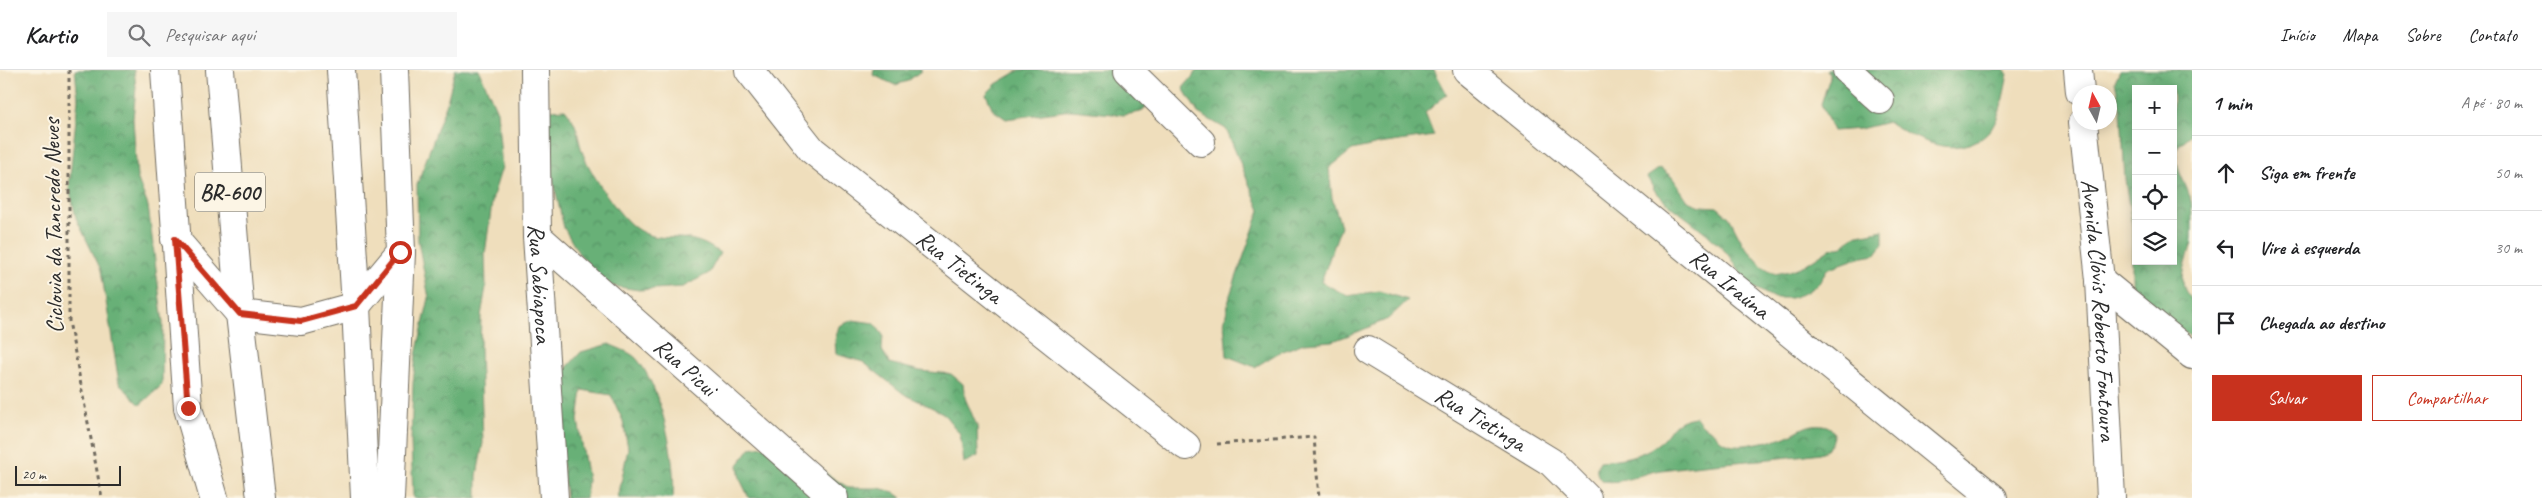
<!DOCTYPE html>
<html lang="pt">
<meta charset="utf-8">
<style>
:root{--surface:#fff;--page:#f6f6f6;--text:#202124;--muted:#757577;--line:#e0e0e0;--accent:#c8321e}
body{margin:0;font-family:Caveat,sans-serif;background:var(--page);color:var(--text)}
.controls{position:absolute;right:15px;top:15px;display:grid;overflow:hidden;border-radius:0px;box-shadow:0 2px 12px #0003}
.controls button{width:45px;height:45px;display:grid;place-items:center;padding:0;border:0;border-bottom:1px solid var(--line);background:var(--surface);color:var(--text);font:25px sans-serif}
.compass{position:absolute;left:2072px;top:15px;width:45px;height:45px;border-radius:50%;background:var(--surface);box-shadow:0 2px 12px #0003;rotate:352deg}
.scale{position:absolute;left:15px;bottom:12px;width:106px;box-sizing:border-box;padding-left:5px;border:2px solid #2b2b2b;border-top:0;font-size:14px;line-height:18px;white-space:nowrap;color:#2b2b2b;-webkit-text-stroke:4px #fcf5e5;paint-order:stroke}
.stop{position:absolute;width:15px;height:15px;margin:-11px;border:4px solid #c8321e;border-radius:50%;background:#fff}
.stop.end{background:#c8321e;border-color:#fff;box-shadow:0 1px 5px #0008}
.list{margin:0;padding:0;list-style:none}
h2{display:flex;justify-content:space-between;align-items:center;height:65px;margin:0;padding:0 20px;font-size:21px}
h2 small{font-size:16px;font-weight:400;color:var(--muted)}
.list li{display:grid;grid-template-columns:32px 1fr auto;gap:15px;align-items:center;box-sizing:border-box;height:75px;padding:0 20px;border-top:1px solid var(--line)}
.list b{display:block;font-size:19px;white-space:nowrap}
.list em{font-size:16px;font-style:normal;color:var(--muted)}
.actions{display:flex;gap:10px;padding:15px 20px}
.actions a{flex:1;padding:11px 0;border:1px solid var(--accent);border-radius:0px;text-align:center;font-size:18px;color:var(--accent)}
.actions .main{background:var(--accent);color:#fff}
.icon{flex:none;width:28px;height:28px;fill:none;stroke:currentColor;stroke-width:2;stroke-linecap:round;stroke-linejoin:round}
.map{position:relative;flex:none;width:2192px;height:428px;overflow:hidden}
header{display:flex;align-items:center;gap:30px;box-sizing:border-box;height:70px;padding:0 25px;background:var(--surface);border-bottom:1px solid var(--line)}
header strong{font-size:24px}
nav{display:flex;gap:28px;margin-inline-start:auto;font-size:18px}
.search{width:350px;height:45px;background:var(--page);display:flex;align-items:center;gap:12px;box-sizing:border-box;padding:0 18px;border-radius:0px;color:var(--muted);font-size:19px}
main{display:flex}
aside{flex:1;background:var(--surface)}
.map>svg:first-child{display:block}
.forest{fill:url(#forest-crowns);stroke:#496e51;fill-rule:evenodd}
.lines{fill:none;stroke-linecap:round;stroke-linejoin:round}
.minor-casing{stroke:#706a5e;stroke-width:30}
.major-casing{stroke:#706a5e;stroke-width:30}
.path{stroke:#706a5e;stroke-width:3;stroke-dasharray:4 4;stroke-linecap:butt}
.minor{stroke:#fff;stroke-width:28}
.major{stroke:#fff;stroke-width:28}
.route{stroke:#c8321e;stroke-width:6}
.labels{text-anchor:middle;stroke-width:4;stroke-linejoin:round;paint-order:stroke}
.shield{fill:#fcf5e5;stroke:#6a6863;stroke-width:1}
.shield-label{font-size:22px;font-weight:bold;fill:#2b2b2b}
.street-label{font-size:24px;fill:#2b2b2b;stroke:#fcf5e5}
</style>
<header>
<strong>Kartio</strong>
<div class="search"><svg class="icon" aria-label="search" viewBox="0 0 24 24"><circle cx="10" cy="10" r="6"/><path d="M15 15l6 6"/></svg>Pesquisar aqui</div>
<nav><a>Início</a><a>Mapa</a><a>Sobre</a><a>Contato</a></nav>
</header>
<main>
<div class="map">
<svg width="2192" height="428" viewBox="0 0 2192 428">
<defs>
<pattern id="forest-crowns" width="20" height="18" patternUnits="userSpaceOnUse" patternTransform="scale(1.25)"><rect width="20" height="18" fill="#67b077"/><path d="M2 6a3 3 0 1 1 6 0M12 15a3 3 0 1 1 6 0" fill="none" stroke="#558f62"/></pattern>
</defs>
<rect width="100%" height="100%" fill="#fcf5e5"/>
<filter id="ink" filterUnits="userSpaceOnUse"><feTurbulence type="fractalNoise" baseFrequency=".02" numOctaves="2"/><feDisplacementMap in="SourceGraphic" scale="10" xChannelSelector="R" yChannelSelector="G"/><feConvolveMatrix kernelMatrix="1 2 1 2 8 2 1 2 1" color-interpolation-filters="sRGB"/></filter>
<filter id="wash" filterUnits="userSpaceOnUse"><feTurbulence type="fractalNoise" baseFrequency=".0096" numOctaves="4" result="noise"/><feDisplacementMap in="SourceGraphic" scale="20" xChannelSelector="R" yChannelSelector="G"/><feGaussianBlur stdDeviation="1.12" result="paint"/><feColorMatrix in="noise" values="0 0 0 0 0 0 0 0 0 0 0 0 0 0 0 0 0 1.4 0 .05"/><feComposite in="paint" operator="in"/></filter>
<g filter="url(#wash)">
<rect width="100%" height="100%" fill="#efdebc"/>
<g class="forest">
<path d="M75,0H134L136,17L133,49L137,107L148,136L163,253L162,315L140,335L119,313L101,200L76,148L69,117L78,29Z"/>
<path d="M455,0H479L497,41L502,97L493,126L485,184L486,217L481,246L480,279L483,373L477,405V428H413L411,371L413,313L416,285L429,228L418,171L417,115L447,32Z"/>
<path d="M874,0H922L908,11L895,15L873,5Z"/>
<path d="M1020,0H1144L1152,31L1141,42L1124,45L1071,40L1006,49L993,40L986,24L996,14Z"/>
<path d="M1198,0H1434L1447,24L1425,43L1434,66L1379,74L1352,80L1329,98L1332,128L1341,156L1321,212L1348,226L1379,221L1408,230L1388,249L1360,261L1333,271L1304,273L1278,283L1255,297L1227,286L1224,254L1230,225L1260,140L1226,59L1198,43L1183,18Z"/>
<path d="M1827,0H2004L2008,4C2005,18 2000,51 1989,61C1958,92 1919,71 1888,52L1860,59L1833,61L1821,34L1830,7Z"/>
<path d="M2120,0H2192V64L2178,76C2174,104 2185,107 2191,131C2192,142 2192,155 2192,167C2192,185 2172,212 2192,229V268L2138,228L2132,217V156L2125,109L2121,41L2115,11ZM2136,19H2173V191H2136Z"/>
<path d="M565,39C579,56 576,62 582,81C588,100 620,149 637,159C655,171 669,166 689,169C701,171 710,176 720,183L709,203L683,217L639,220L612,216L601,208L579,184L564,158L551,101L547,71L546,55L550,40Z"/>
<path d="M1660,98L1672,107L1688,131L1701,136L1717,137L1729,147L1743,174L1762,196L1775,204L1790,201L1805,195L1829,179L1843,176L1854,166L1883,160V174L1875,185L1858,188L1827,199L1818,214L1805,223L1791,228H1774L1747,214L1730,186L1706,163L1666,132L1655,121L1647,107Z"/>
<path d="M853,250L874,253L883,265L882,280L889,293L920,301L951,304L963,314L965,328L977,356L978,386L964,393L960,364L943,343L904,324L863,292L836,284L835,270L839,256Z"/>
<path d="M609,274C617,278 630,282 636,288C661,316 677,391 673,428H618L628,378L623,351L611,325L582,320L578,350L588,410L586,428H566L562,389V303L581,282Z"/>
<path d="M1696,347C1701,354 1703,356 1710,360C1715,362 1717,367 1721,370C1733,379 1750,374 1763,372C1771,371 1779,370 1786,367C1799,361 1807,353 1822,355C1841,357 1835,378 1820,383C1768,391 1715,392 1662,400C1642,402 1624,415 1602,411C1596,404 1595,399 1600,391C1618,389 1641,387 1656,375C1675,362 1667,351 1696,347Z"/>
<path d="M765,376L824,402L849,418H879L894,422L902,428H749L740,409L738,395L750,378Z"/>
</g>
</g>
<g filter="url(#ink)">
<g class="lines">
<g class="minor-casing">
<g id="minor">
<path id="s1" d="M535,0L537,166L554,428"/>
<path id="s2" d="M749,0L812,80L1186,376"/>
<path d="M1128,0L1201,72"/>
<path id="s3" d="M1467,0L1993,428"/>
<path d="M1847,0L1880,30"/>
<path d="M2078,0L2080,22"/>
<path id="s4" d="M2083,52L2100,210L2111,428"/>
<path id="s5" d="M537,166L834,428"/>
<path d="M2100,210L2192,285"/>
<path id="s6" d="M1368,280L1551,392L1587,428"/>
</g>
</g>
<g class="major-casing">
<g id="major">
<path d="M165,0L188,338L214,428"/>
<path d="M220,0L240,244L261,428"/>
<path d="M341,0L356,236L365,428"/>
<path d="M175,169L240,244L301,251L356,236L401,182"/>
<path d="M390,428L401,182L394,0"/>
</g>
</g>
<g class="path">
<path d="M69,0V251L102,428"/>
<path d="M1217,374L1314,367L1319,428"/>
</g>
<use href="#minor" class="minor"/>
<use href="#major" class="major"/>
</g>
</g>
<g class="lines" filter="url(#ink)">
<path class="route" d="M188,338L175,169L240,244L301,251L356,236L400,182"/>
</g>
<g class="labels">
<rect class="shield" x="195" y="102.5" width="70" height="39" rx="4"/>
<g class="shield-label">
<text x="230" y="130">BR-600</text>
</g>
<g class="street-label">
<text transform="translate(53 156) rotate(-91)" y="8">Ciclovia da Tancredo Neves</text>
<text dy="8" stroke="none"><textPath href="#s2" startOffset="290">Rua Tietinga</textPath></text>
<text dy="8" stroke="none"><textPath href="#s1" startOffset="214">Rua Sabiapoca</textPath></text>
<text dy="8" stroke="none"><textPath href="#s3" startOffset="339">Rua Iraúna</textPath></text>
<text dy="8" stroke="none"><textPath href="#s4" startOffset="189">Avenida Clóvis Roberto Fontoura</textPath></text>
<text dy="8" stroke="none"><textPath href="#s5" startOffset="198">Rua Picui</textPath></text>
<text dy="8" stroke="none"><textPath href="#s6" startOffset="132">Rua Tietinga</textPath></text>
</g>
</g>
</svg>
<div class="controls">
<button>+</button>
<button>−</button>
<button><svg class="icon" aria-label="locate" viewBox="0 0 24 24"><circle cx="12" cy="12" r="6"/><path d="M12 2v4M12 18v4M2 12h4M18 12h4"/></svg></button>
<button><svg class="icon" aria-label="layers" viewBox="0 0 24 24"><path d="M12 4l9 5-9 5-9-5zM3 14l9 5 9-5"/></svg></button>
</div>
<svg class="compass" viewBox="-18 -18 36 36"><path d="M0-13l5 13h-10z" fill="#e53935"/><path d="M0 13l5-13h-10z" fill="#757577"/></svg>
<div class="scale">20 m</div>
<div class="stop" style="left:400px;top:182px"></div>
<div class="stop end" style="left:188px;top:338px"></div>
</div>
<aside>
<h2>1 min<small>A pé · 80 m</small></h2>
<ul class="list">
<li><svg class="icon" aria-label="ahead" viewBox="0 0 24 24"><path d="M12 20V5M6 11l6-6 6 6"/></svg><div><b>Siga em frente</b></div><em>50 m</em></li>
<li><svg class="icon" aria-label="left" viewBox="0 0 24 24"><path d="M17 20v-9H6M10 6l-5 5 5 5"/></svg><div><b>Vire à esquerda</b></div><em>30 m</em></li>
<li><svg class="icon" aria-label="arrive" viewBox="0 0 24 24"><path d="M6 21V4h12l-3 4 3 4H6"/></svg><div><b>Chegada ao destino</b></div></li>
</ul>
<div class="actions"><a class="main">Salvar</a><a>Compartilhar</a></div>
</aside>
</main>
